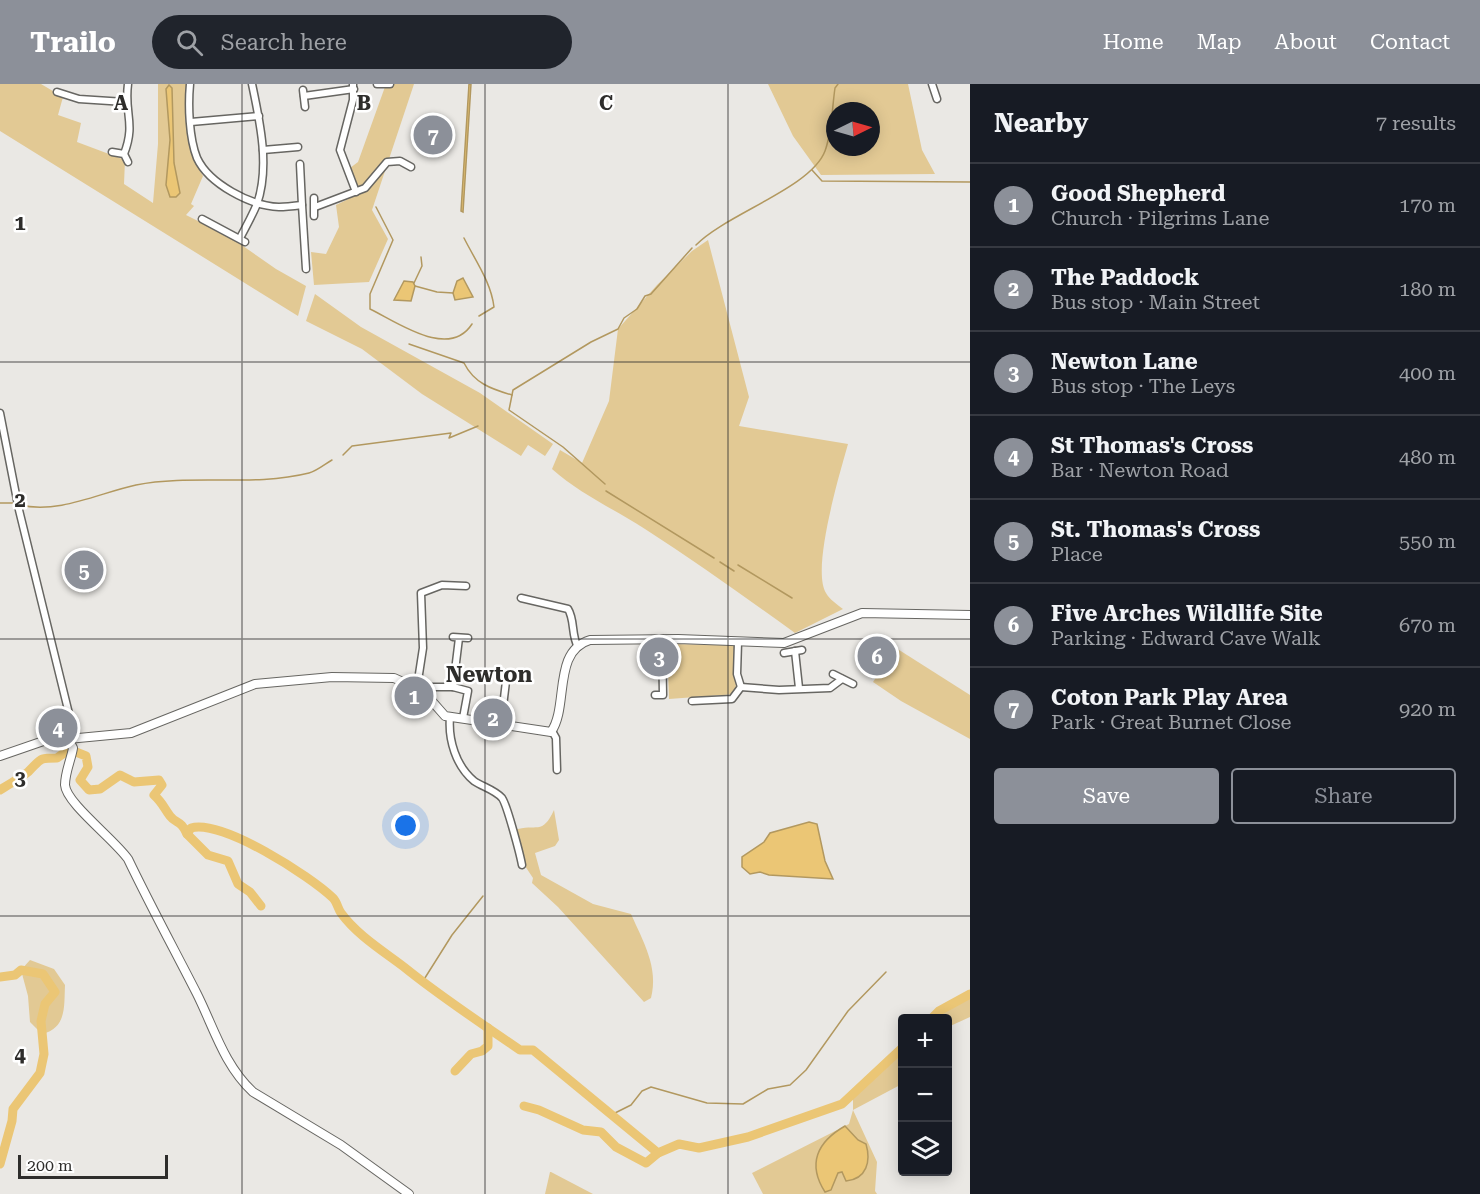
<!DOCTYPE html>
<meta charset="utf-8">
<style>
:root{--surface:#171b24;--page:#20242c;--text:#f1f3f6;--muted:#9ea1a6;--line:#363941;--accent:#8c9099}
body{margin:0;font-family:"Roboto Serif",serif;background:var(--page);color:var(--text)}
.controls{position:absolute;right:18px;bottom:18px;display:grid;overflow:hidden;border-radius:6px;box-shadow:0 3px 15px #0003}
.controls button{width:54px;height:54px;display:grid;place-items:center;padding:0;border:0;border-bottom:2px solid var(--line);background:var(--surface);color:var(--text);font:30px sans-serif}
.compass{position:absolute;left:826px;top:18px;width:54px;height:54px;border-radius:50%;background:var(--surface);box-shadow:0 3px 15px #0003;rotate:85deg}
.scale{position:absolute;left:18px;bottom:15px;width:150px;box-sizing:border-box;padding-left:6px;border:3px solid #2e2d2b;border-top:0;font-size:16px;line-height:21px;white-space:nowrap;color:#2e2d2b;-webkit-text-stroke:4px #fff;paint-order:stroke}
.you{position:absolute;left:406px;top:742px;width:21px;height:21px;margin:-15px;border:4px solid #fff;border-radius:50%;background:#1a73e8;box-shadow:0 0 0 9px #1a73e833}
.badge{display:grid;place-items:center;width:39px;height:39px;border-radius:50%;background:var(--accent);color:#fff;font-size:20px;font-weight:700}
.pin{position:absolute;translate:-50% -50%;border:3px solid #fff;box-shadow:0 2px 6px #0006}
.list{margin:0;padding:0;list-style:none}
h2{display:flex;justify-content:space-between;align-items:center;height:78px;margin:0;padding:0 24px;font-size:26px}
h2 small{font-size:20px;font-weight:400;color:var(--muted)}
.list li{display:grid;grid-template-columns:39px 1fr auto;gap:18px;align-items:center;box-sizing:border-box;height:84px;padding:0 24px;border-top:2px solid var(--line)}
.list b{display:block;font-size:22px;white-space:nowrap}
.list p{margin:0;font-size:20px;white-space:nowrap;color:var(--muted)}
.list em{font-size:20px;font-style:normal;color:var(--muted)}
.actions{display:flex;gap:12px;padding:18px 24px}
.actions a{flex:1;padding:14px 0;border:2px solid var(--accent);border-radius:6px;text-align:center;font-size:21px;color:var(--accent)}
.actions .main{background:var(--accent);color:#fff}
.icon{flex:none;width:33px;height:33px;fill:none;stroke:currentColor;stroke-width:2;stroke-linecap:round;stroke-linejoin:round}
.map{position:relative;flex:none;width:970px;height:1110px;overflow:hidden}
header{display:flex;align-items:center;gap:36px;box-sizing:border-box;height:84px;padding:0 30px;background:var(--accent);color:#fff}
header strong{font-size:28px}
nav{display:flex;gap:33px;margin-inline-start:auto;font-size:21px}
.search{width:420px;height:54px;background:var(--page);display:flex;align-items:center;gap:15px;box-sizing:border-box;padding:0 21px;border-radius:33px;color:var(--muted);font-size:22px}
main{display:flex}
aside{flex:1;background:var(--surface)}
.map>svg:first-child{display:block}
.green{fill:#e2c994;fill-rule:evenodd}
.water{fill:#ebc675;stroke:#b2985f;stroke-width:1.5}
.lines{fill:none;stroke-linecap:round;stroke-linejoin:round}
.stream{stroke:#b2985f;stroke-width:1.5}
.river{stroke:#ebc675;stroke-width:9}
.minor-casing{stroke:#676662;stroke-width:9}
.tertiary-casing{stroke:#676662;stroke-width:10}
.minor{stroke:#fff;stroke-width:6}
.tertiary{stroke:#fff;stroke-width:8}
.grid{fill:none;stroke:#2e2d2b;stroke-width:1.5;stroke-opacity:0.55}
.labels{text-anchor:middle;stroke-width:5;stroke-linejoin:round;paint-order:stroke}
.quarter-label{font-size:22px;font-weight:bold;fill:#2e2d2b;stroke:#fff}
.grid-label{font-size:20px;text-anchor:middle;font-weight:bold;fill:#2e2d2b;stroke:#fff;stroke-width:5;stroke-linejoin:round;paint-order:stroke}
</style>
<header>
<strong>Trailo</strong>
<div class="search"><svg class="icon" aria-label="search" viewBox="0 0 24 24"><circle cx="10" cy="10" r="6"/><path d="M15 15l6 6"/></svg>Search here</div>
<nav><a>Home</a><a>Map</a><a>About</a><a>Contact</a></nav>
</header>
<main>
<div class="map">
<svg width="970" height="1110" viewBox="0 0 970 1110">
<rect width="100%" height="100%" fill="#eae8e4"/>
<g class="green">
<path d="M0,0H41L63,13L58,31L81,39L77,58L125,76L124,100L153,119L158,60V0H187C182,32 187,64 203,92L191,120L194,122L186,131L230,153L276,185L306,202L298,232L0,47Z"/>
<path d="M386,0H414L372,126L388,155L369,198L314,201L311,168L326,170L339,143L336,121L367,106V101L357,102L350,84L358,78Z"/>
<path d="M768,0H908L922,66L935,90L821,91L793,52ZM835,27H871V63H835Z"/>
<path d="M708,156L749,313L739,342L848,360C840,389 811,485 826,509C829,515 838,521 843,525L795,549C745,513 696,478 645,445C614,425 580,410 552,385L560,366L582,379L609,317L618,245L657,201L692,167Z"/>
<path d="M315,210L361,243L480,309L553,360L545,372L528,361L521,372L422,310L362,265L306,237Z"/>
<path d="M667,560L735,561L736,610L669,615Z"/>
<path d="M896,564L970,611V655L901,617L873,598Z"/>
<path d="M554,726L559,756L555,762L535,769L541,791L593,820L631,830C643,857 659,884 651,914L644,918L558,823L532,799L533,794L525,782L514,746C537,739 542,752 554,726Z"/>
<path d="M30,876L54,885L65,901C64,922 67,944 42,950L30,938L28,912L21,886Z"/>
<path d="M970,910V933L948,943V934H932L939,927Z"/>
<path d="M902,964V1000L853,1026L877,1078L875,1107L877,1110H763L752,1089L849,1040L853,1026V1007Z"/>
<path d="M550,1088H551L593,1110H545Z"/>
</g>
<g class="water">
<path d="M469,0H471L463,128L461,127Z"/>
<path d="M169,1L172,4L174,79L180,109L176,113H170L166,101L170,56L166,5Z"/>
<path d="M463,194L473,213L455,216L453,209L457,197Z"/>
<path d="M404,197L413,198L415,202L411,217L394,216Z"/>
<path d="M809,738L817,740L825,777L833,795L769,791L760,788L750,790L742,783V773L764,758L770,749Z"/>
<path d="M845,1042L858,1056L866,1060C871,1077 867,1095 846,1097L842,1088L838,1089L831,1106L825,1108C807,1080 817,1058 845,1042Z"/>
</g>
<g class="lines">
<g class="stream">
<path d="M812,86L822,97L970,98"/>
<path d="M376,123L393,156L370,210V225C397,238 449,276 472,240"/>
<path d="M464,154C475,176 491,198 494,223L479,232"/>
<path d="M696,161C726,130 811,104 825,67C832,48 832,24 835,4L838,0"/>
<path d="M414,199L422,182L421,173"/>
<path d="M415,202L437,208L453,209"/>
<path d="M409,260L464,279C474,299 491,305 512,311"/>
<path d="M343,371L352,362L451,349L449,354L478,342"/>
<path d="M605,400L563,363L509,326L513,306L591,258L618,245L624,234L637,225L645,212L651,210L692,164"/>
<path d="M606,407L714,474"/>
<path d="M0,419H15"/>
<path d="M20,421C59,430 99,409 136,401C193,390 253,403 309,389C317,387 325,380 332,376"/>
<path d="M720,478L734,487"/>
<path d="M738,481L792,514"/>
<path d="M423,897L452,851L483,812"/>
<path d="M611,1031L631,1021L642,1007L651,1003L707,1019L743,1020L768,1005L790,1001L806,986L848,927L886,888"/>
</g>
<g class="river">
<path d="M76,668L86,672L88,683L80,696L89,706L100,705L120,691L134,698L159,696L162,701L154,711C162,718 164,724 170,732C176,740 181,736 187,750L191,744C222,735 310,792 333,814C337,818 338,825 341,829C357,851 383,867 404,883C441,913 481,939 520,966H533L658,1069L679,1060L699,1064L748,1053L842,1020L902,964"/>
<path d="M0,706C7,701 26,691 29,687C42,674 39,674 57,674L67,667"/>
<path d="M187,750L208,771L228,777L238,800L250,808L261,822"/>
<path d="M0,893L15,891L21,886L43,890L55,908L45,920L41,937L44,970L40,989L13,1025L12,1037L0,1080"/>
<path d="M932,934L939,927L970,910"/>
<path d="M455,987L471,970L482,967L488,962V944"/>
<path d="M524,1022L539,1026L583,1046L601,1048L616,1063L646,1079L658,1069"/>
</g>
<g class="minor-casing">
<g id="minor">
<path d="M190,0C188,21 189,54 197,74C209,100 251,122 279,123C286,123 294,122 302,121L306,185"/>
<path d="M353,0V16L340,66L356,108"/>
<path d="M377,0H390"/>
<path d="M932,0L937,15"/>
<path d="M303,6L305,23"/>
<path d="M57,8L79,15L125,18"/>
<path d="M304,12L354,5"/>
<path d="M191,38L259,32"/>
<path d="M263,66L298,63"/>
<path d="M112,68L124,70L128,78"/>
<path d="M124,70C136,39 124,30 128,0"/>
<path d="M300,80L302,121"/>
<path d="M314,114V132"/>
<path d="M315,123L365,104L387,78L400,77L411,83"/>
<path d="M202,135L245,158"/>
<path d="M240,154C246,143 252,132 257,120C270,83 260,38 252,0"/>
<path d="M0,329L19,426L73,646L68,655"/>
<path d="M521,514L568,525C575,536 571,551 578,563"/>
<path d="M453,553L468,554"/>
<path d="M738,558L737,590L741,603"/>
<path d="M795,567L799,604"/>
<path d="M784,569L802,566"/>
<path d="M833,590L853,600"/>
<path d="M453,603L459,554"/>
<path d="M741,603L779,606L830,604L842,595"/>
<path d="M655,611H663L662,555"/>
<path d="M692,617L732,615L741,603"/>
<path d="M450,633C448,656 456,682 474,697C483,703 495,706 502,714C507,721 520,770 522,781"/>
<path d="M463,634L468,607L453,603H417L423,564L421,509L442,501L466,502"/>
<path d="M501,639L507,589"/>
<path d="M552,647L556,654L557,686"/>
</g>
</g>
<g class="tertiary-casing">
<g id="tertiary">
<path d="M68,655L73,664C71,676 65,688 65,701C66,719 114,755 128,775C150,821 174,865 197,910C214,944 224,981 253,1008L341,1061L409,1110"/>
<path d="M0,672L58,652L68,655L131,649L255,600L332,593L394,594L423,607L445,632L551,648C569,623 552,567 590,556L678,555L784,559L862,529L970,531"/>
</g>
</g>
<use href="#minor" class="minor"/>
<use href="#tertiary" class="tertiary"/>
</g>
<path class="grid" d="M242,0V1110M485,0V1110M728,0V1110M0,278H970M0,555H970M0,832H970"/>
<g class="labels">
<g class="quarter-label">
<text x="489" y="598">Newton</text>
</g>
</g>
<g class="grid-label">
<text x="121" y="26">A</text>
<text x="364" y="26">B</text>
<text x="606" y="26">C</text>
<text x="20" y="146">1</text>
<text x="20" y="423">2</text>
<text x="20" y="701">3</text>
<text x="20" y="978">4</text>
</g>
</svg>
<div class="controls">
<button>+</button>
<button>−</button>
<button><svg class="icon" aria-label="layers" viewBox="0 0 24 24"><path d="M12 4l9 5-9 5-9-5zM3 14l9 5 9-5"/></svg></button>
</div>
<svg class="compass" viewBox="-18 -18 36 36"><path d="M0-13l5 13h-10z" fill="#e53935"/><path d="M0 13l5-13h-10z" fill="#9ea1a6"/></svg>
<div class="scale">200 m</div>
<div class="you"></div>
<div class="pin badge" style="left:414px;top:612px">1</div>
<div class="pin badge" style="left:493px;top:634px">2</div>
<div class="pin badge" style="left:659px;top:573px">3</div>
<div class="pin badge" style="left:58px;top:644px">4</div>
<div class="pin badge" style="left:84px;top:486px">5</div>
<div class="pin badge" style="left:877px;top:572px">6</div>
<div class="pin badge" style="left:433px;top:51px">7</div>
</div>
<aside>
<h2>Nearby<small>7 results</small></h2>
<ul class="list">
<li><span class="badge">1</span><div><b>Good Shepherd</b><p>Church · Pilgrims Lane</p></div><em>170 m</em></li>
<li><span class="badge">2</span><div><b>The Paddock</b><p>Bus stop · Main Street</p></div><em>180 m</em></li>
<li><span class="badge">3</span><div><b>Newton Lane</b><p>Bus stop · The Leys</p></div><em>400 m</em></li>
<li><span class="badge">4</span><div><b>St Thomas's Cross</b><p>Bar · Newton Road</p></div><em>480 m</em></li>
<li><span class="badge">5</span><div><b>St. Thomas's Cross</b><p>Place</p></div><em>550 m</em></li>
<li><span class="badge">6</span><div><b>Five Arches Wildlife Site</b><p>Parking · Edward Cave Walk</p></div><em>670 m</em></li>
<li><span class="badge">7</span><div><b>Coton Park Play Area</b><p>Park · Great Burnet Close</p></div><em>920 m</em></li>
</ul>
<div class="actions"><a class="main">Save</a><a>Share</a></div>
</aside>
</main>
